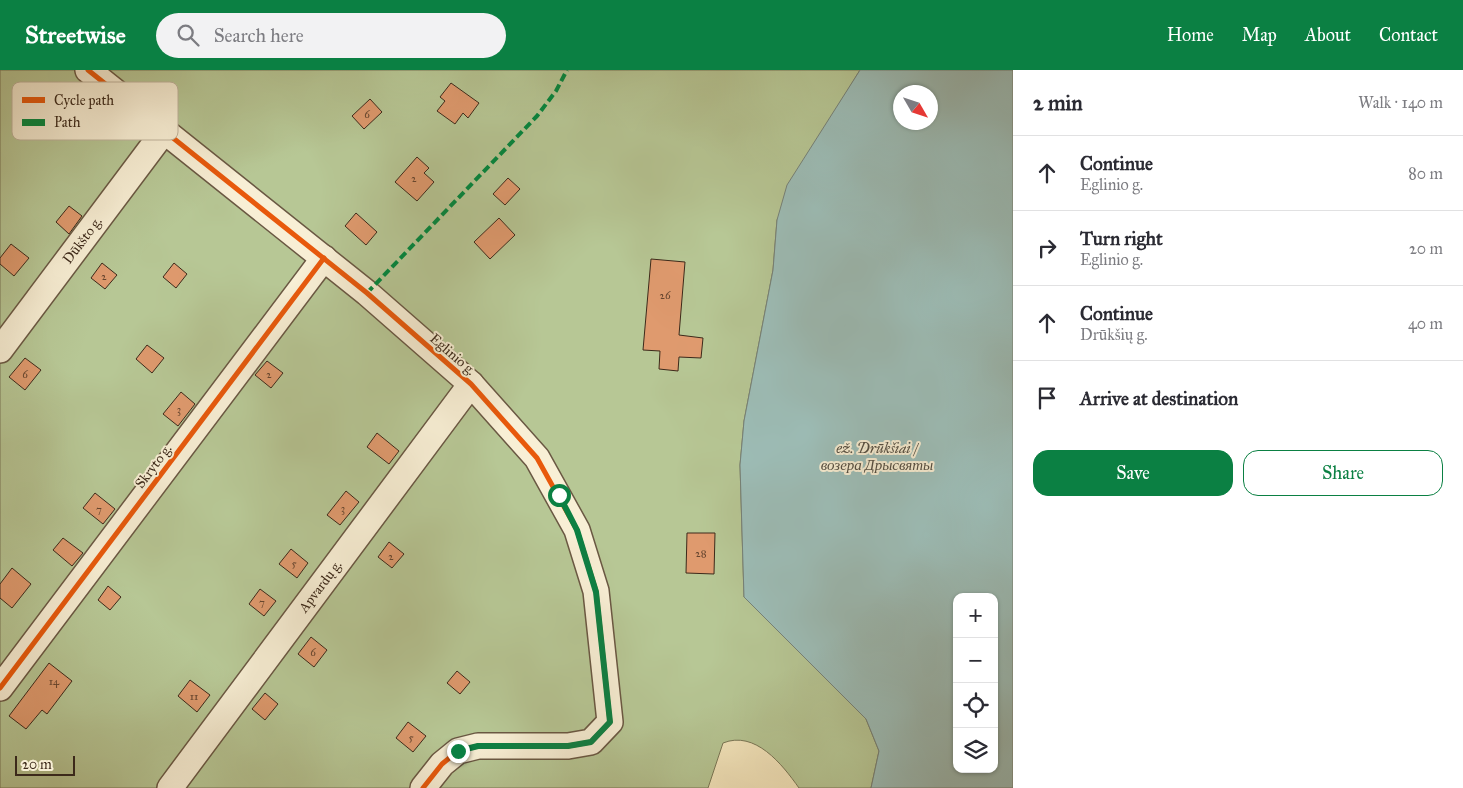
<!DOCTYPE html>
<meta charset="utf-8">
<style>
:root{--surface:#fff;--page:#f2f2f3;--text:#2b2b33;--muted:#7c7c81;--line:#e1e1e2;--accent:#0b8043}
body{margin:0;font-family:"IM FELL Great Primer",serif;background:var(--page);color:var(--text)}
.controls{position:absolute;right:15px;bottom:15px;display:grid;overflow:hidden;border-radius:10px;box-shadow:0 1px 4px #0004}
.controls button{width:45px;height:45px;display:grid;place-items:center;padding:0;border:0;border-bottom:1px solid var(--line);background:var(--surface);color:var(--text);font:25px sans-serif}
.compass{position:absolute;left:893px;top:15px;width:45px;height:45px;border-radius:50%;background:var(--surface);box-shadow:0 1px 4px #0004;rotate:129deg}
.scale{position:absolute;left:15px;bottom:12px;width:60px;box-sizing:border-box;padding-left:5px;border:2px solid #3c291a;border-top:0;font-size:14px;line-height:18px;white-space:nowrap;color:#3c291a;-webkit-text-stroke:4px #f8efd5;paint-order:stroke}
.stop{position:absolute;width:15px;height:15px;margin:-11px;border:4px solid #0b8043;border-radius:50%;background:#fff}
.stop.end{background:#0b8043;border-color:#fff;box-shadow:0 1px 5px #0008}
.list{margin:0;padding:0;list-style:none}
h2{display:flex;justify-content:space-between;align-items:center;height:65px;margin:0;padding:0 20px;font-size:21px}
h2 small{font-size:16px;font-weight:400;color:var(--muted)}
.list li{display:grid;grid-template-columns:32px 1fr auto;gap:15px;align-items:center;box-sizing:border-box;height:75px;padding:0 20px;border-top:1px solid var(--line)}
.list b{display:block;font-size:19px;white-space:nowrap}
.list p{margin:0;font-size:16px;white-space:nowrap;color:var(--muted)}
.list em{font-size:16px;font-style:normal;color:var(--muted)}
.actions{display:flex;gap:10px;padding:15px 20px}
.actions a{flex:1;padding:11px 0;border:1px solid var(--accent);border-radius:15px;text-align:center;font-size:18px;color:var(--accent)}
.actions .main{background:var(--accent);color:#fff}
.icon{flex:none;width:28px;height:28px;fill:none;stroke:currentColor;stroke-width:2;stroke-linecap:round;stroke-linejoin:round}
.map{position:relative;flex:none;width:1013px;height:718px;overflow:hidden}
header{display:flex;align-items:center;gap:30px;box-sizing:border-box;height:70px;padding:0 25px;background:var(--accent);color:#fff}
header strong{font-size:24px}
nav{display:flex;gap:28px;margin-inline-start:auto;font-size:18px}
.search{width:350px;height:45px;background:var(--page);display:flex;align-items:center;gap:12px;box-sizing:border-box;padding:0 18px;border-radius:28px;color:var(--muted);font-size:19px}
main{display:flex}
aside{flex:1;background:var(--surface)}
.map>svg:first-child{display:block}
.green{fill:#b7c795;stroke:#7a7858}
.water{fill:#9dbeb8;stroke:#768279;fill-rule:evenodd}
.building{fill:#df9a6e;stroke:#3c291a}
.lines{fill:none;stroke-linecap:round;stroke-linejoin:round}
.minor-casing{stroke:#6a5843;stroke-width:28}
.minor{stroke:#f8efd5;stroke-width:25}
.quiet{stroke:#00873e;stroke-width:4;stroke-dasharray:8 4;stroke-linecap:butt}
.cycleway-casing{stroke:#f8efd5;stroke-width:8}
.cycleway{stroke:#e8590c;stroke-width:5}
.route{stroke:#0b8043;stroke-width:6}
.labels{text-anchor:middle;stroke-width:4;stroke-linejoin:round;paint-order:stroke}
.number-label{font-size:11px;fill:#65452f}
.street-label{font-size:14px;fill:#3c291a;stroke:#f8efd5}
.water-label{font-size:15px;font-style:italic;fill:#544e42;stroke:#f8efd5}
.key{fill:#f8efd5;stroke:#c0b49d;stroke-width:1}
.key-label{font-size:14px;fill:#3c291a}
</style>
<header>
<strong>Streetwise</strong>
<div class="search"><svg class="icon" aria-label="search" viewBox="0 0 24 24"><circle cx="10" cy="10" r="6"/><path d="M15 15l6 6"/></svg>Search here</div>
<nav><a>Home</a><a>Map</a><a>About</a><a>Contact</a></nav>
</header>
<main>
<div class="map">
<svg width="1013" height="718" viewBox="0 0 1013 718">
<rect width="100%" height="100%" fill="#f5e7be"/>
<filter id="stains"><feTurbulence type="fractalNoise" baseFrequency=".004" numOctaves="4"/><feColorMatrix values="0 0 0 0 .2 0 0 0 0 .09 0 0 0 0 .02 0 0 0 .5 -.17"/></filter>
<radialGradient id="worn" r=".72"><stop offset=".6" stop-color="#630" stop-opacity="0"/><stop offset="1" stop-color="#630" stop-opacity=".3"/></radialGradient>
<path class="green" d="M0,0H860L837,38L777,150L773,200L744,351L740,395L744,527L866,649L879,681L871,718H799C782,694 755,660 723,673L708,718H0Z"/>
<path class="water" d="M860,0H1013V718H871L879,681L866,649L744,527L740,395L744,351L773,200L777,150L787,115ZM901,22H931V52H901ZM957,527H994V699H957Z"/>
<g class="building">
<path d="M451,13L479,33L468,48L463,43L455,54L437,41L445,31L440,27Z"/>
<path d="M370,29L382,42L364,59L352,46Z"/>
<path d="M417,87L429,98L424,103L434,112L417,131L395,112Z"/>
<path d="M508,108L520,119L505,135L493,124Z"/>
<path d="M69,136L82,146L69,164L56,152Z"/>
<path d="M356,143L377,162L366,175L345,156Z"/>
<path d="M499,148L515,165L490,189L474,172Z"/>
<path d="M11,174L29,188L14,206L0,194V188Z"/>
<path d="M651,189L685,192L679,265L703,268L701,288L679,287L678,301L659,299L660,281L643,280Z"/>
<path d="M102,193L117,205L105,219L91,208Z"/>
<path d="M174,193L187,204L176,218L163,207Z"/>
<path d="M147,275L164,288L152,303L136,289Z"/>
<path d="M25,288L41,300L25,320L9,307Z"/>
<path d="M267,291L283,303L271,318L255,305Z"/>
<path d="M181,322L195,334L178,356L163,344Z"/>
<path d="M377,363L399,381L389,394L367,377Z"/>
<path d="M346,421L359,432L340,455L327,445Z"/>
<path d="M95,423L115,439L103,454L83,438Z"/>
<path d="M687,463H715L714,504L686,503Z"/>
<path d="M63,468L83,483L72,496L53,480Z"/>
<path d="M389,472L404,484L392,498L378,487Z"/>
<path d="M291,479L308,493L297,508L279,494Z"/>
<path d="M12,498L31,514L12,538L0,528V514Z"/>
<path d="M108,516L121,527L110,540L98,530Z"/>
<path d="M260,519L276,531L264,546L249,534Z"/>
<path d="M311,567L327,580L314,597L298,584Z"/>
<path d="M49,593L72,611L47,644L42,640L26,659L9,646Z"/>
<path d="M457,601L470,612L460,624L447,613Z"/>
<path d="M190,610L210,625L197,642L178,626Z"/>
<path d="M265,623L278,634L265,650L252,639Z"/>
<path d="M408,652L426,666L413,682L396,668Z"/>
</g>
<g class="lines">
<g class="minor-casing">
<g id="minor">
<path d="M88,0L367,223L471,314L537,388L577,460L596,521L610,652L591,672L568,676H478L458,681L442,694L423,718"/>
<path d="M0,280L165,60"/>
<path d="M0,618L324,188"/>
<path d="M170,718L471,314"/>
</g>
</g>
<use href="#minor" class="minor"/>
<path class="quiet" d="M367,223L537,46L556,21L567,0"/>
<g class="cycleway-casing">
<g id="cycleway">
<path d="M88,0L367,223L471,314L537,388L577,460L596,521L610,652L591,672L568,676H478L458,681L442,694L423,718"/>
<path d="M0,618L324,188"/>
</g>
</g>
<use href="#cycleway" class="cycleway"/>
</g>
<g class="lines">
<path class="route" d="M458,681L478,676H568L591,672L610,652L596,522L577,460L559,425"/>
</g>
<g class="labels">
<g class="number-label">
<text x="367" y="48">6</text>
<text x="414" y="112">2</text>
<text x="104" y="210">2</text>
<text x="665" y="229">26</text>
<text x="25" y="308">6</text>
<text x="269" y="308">2</text>
<text x="179" y="343">3</text>
<text x="343" y="442">3</text>
<text x="99" y="443">7</text>
<text x="701" y="487">28</text>
<text x="391" y="490">2</text>
<text x="294" y="497">5</text>
<text x="262" y="536">7</text>
<text x="313" y="586">6</text>
<text x="54" y="615">14</text>
<text x="194" y="630">11</text>
<text x="411" y="671">5</text>
</g>
<g class="street-label">
<text transform="translate(82 170) rotate(-53)" y="5">Dūkšto g.</text>
<text transform="translate(453 284) rotate(41)" y="5">Eglinio g.</text>
<text transform="translate(153 396) rotate(-53)" y="5">Skryto g.</text>
<text transform="translate(320 516) rotate(-53)" y="5">Apvardų g.</text>
</g>
<g class="water-label">
<text x="877" y="383">ež. Drūkšiai /<tspan x="877" dy="17">возера Дрысвяты</tspan></text>
</g>
</g>
<rect x="12" y="12" width="166" height="58" rx="8" class="key"/>
<rect x="22" y="27" width="23" height="6" fill="#e8590c"/>
<rect x="22" y="49" width="23" height="7" fill="#00873e"/>
<g class="key-label">
<text x="54" y="35">Cycle path</text>
<text x="54" y="57">Path</text>
</g>
<rect width="100%" height="100%" filter="url(#stains)"/>
<rect width="100%" height="100%" fill="url(#worn)"/>
</svg>
<div class="controls">
<button>+</button>
<button>−</button>
<button><svg class="icon" aria-label="locate" viewBox="0 0 24 24"><circle cx="12" cy="12" r="6"/><path d="M12 2v4M12 18v4M2 12h4M18 12h4"/></svg></button>
<button><svg class="icon" aria-label="layers" viewBox="0 0 24 24"><path d="M12 4l9 5-9 5-9-5zM3 14l9 5 9-5"/></svg></button>
</div>
<svg class="compass" viewBox="-18 -18 36 36"><path d="M0-13l5 13h-10z" fill="#e53935"/><path d="M0 13l5-13h-10z" fill="#7c7c81"/></svg>
<div class="scale">20 m</div>
<div class="stop" style="left:559px;top:425px"></div>
<div class="stop end" style="left:458px;top:681px"></div>
</div>
<aside>
<h2>2 min<small>Walk · 140 m</small></h2>
<ul class="list">
<li><svg class="icon" aria-label="ahead" viewBox="0 0 24 24"><path d="M12 20V5M6 11l6-6 6 6"/></svg><div><b>Continue</b><p>Eglinio g.</p></div><em>80 m</em></li>
<li><svg class="icon" aria-label="right" viewBox="0 0 24 24"><path d="M7 20v-9h11M14 6l5 5-5 5"/></svg><div><b>Turn right</b><p>Eglinio g.</p></div><em>20 m</em></li>
<li><svg class="icon" aria-label="ahead" viewBox="0 0 24 24"><path d="M12 20V5M6 11l6-6 6 6"/></svg><div><b>Continue</b><p>Drūkšių g.</p></div><em>40 m</em></li>
<li><svg class="icon" aria-label="arrive" viewBox="0 0 24 24"><path d="M6 21V4h12l-3 4 3 4H6"/></svg><div><b>Arrive at destination</b></div></li>
</ul>
<div class="actions"><a class="main">Save</a><a>Share</a></div>
</aside>
</main>
